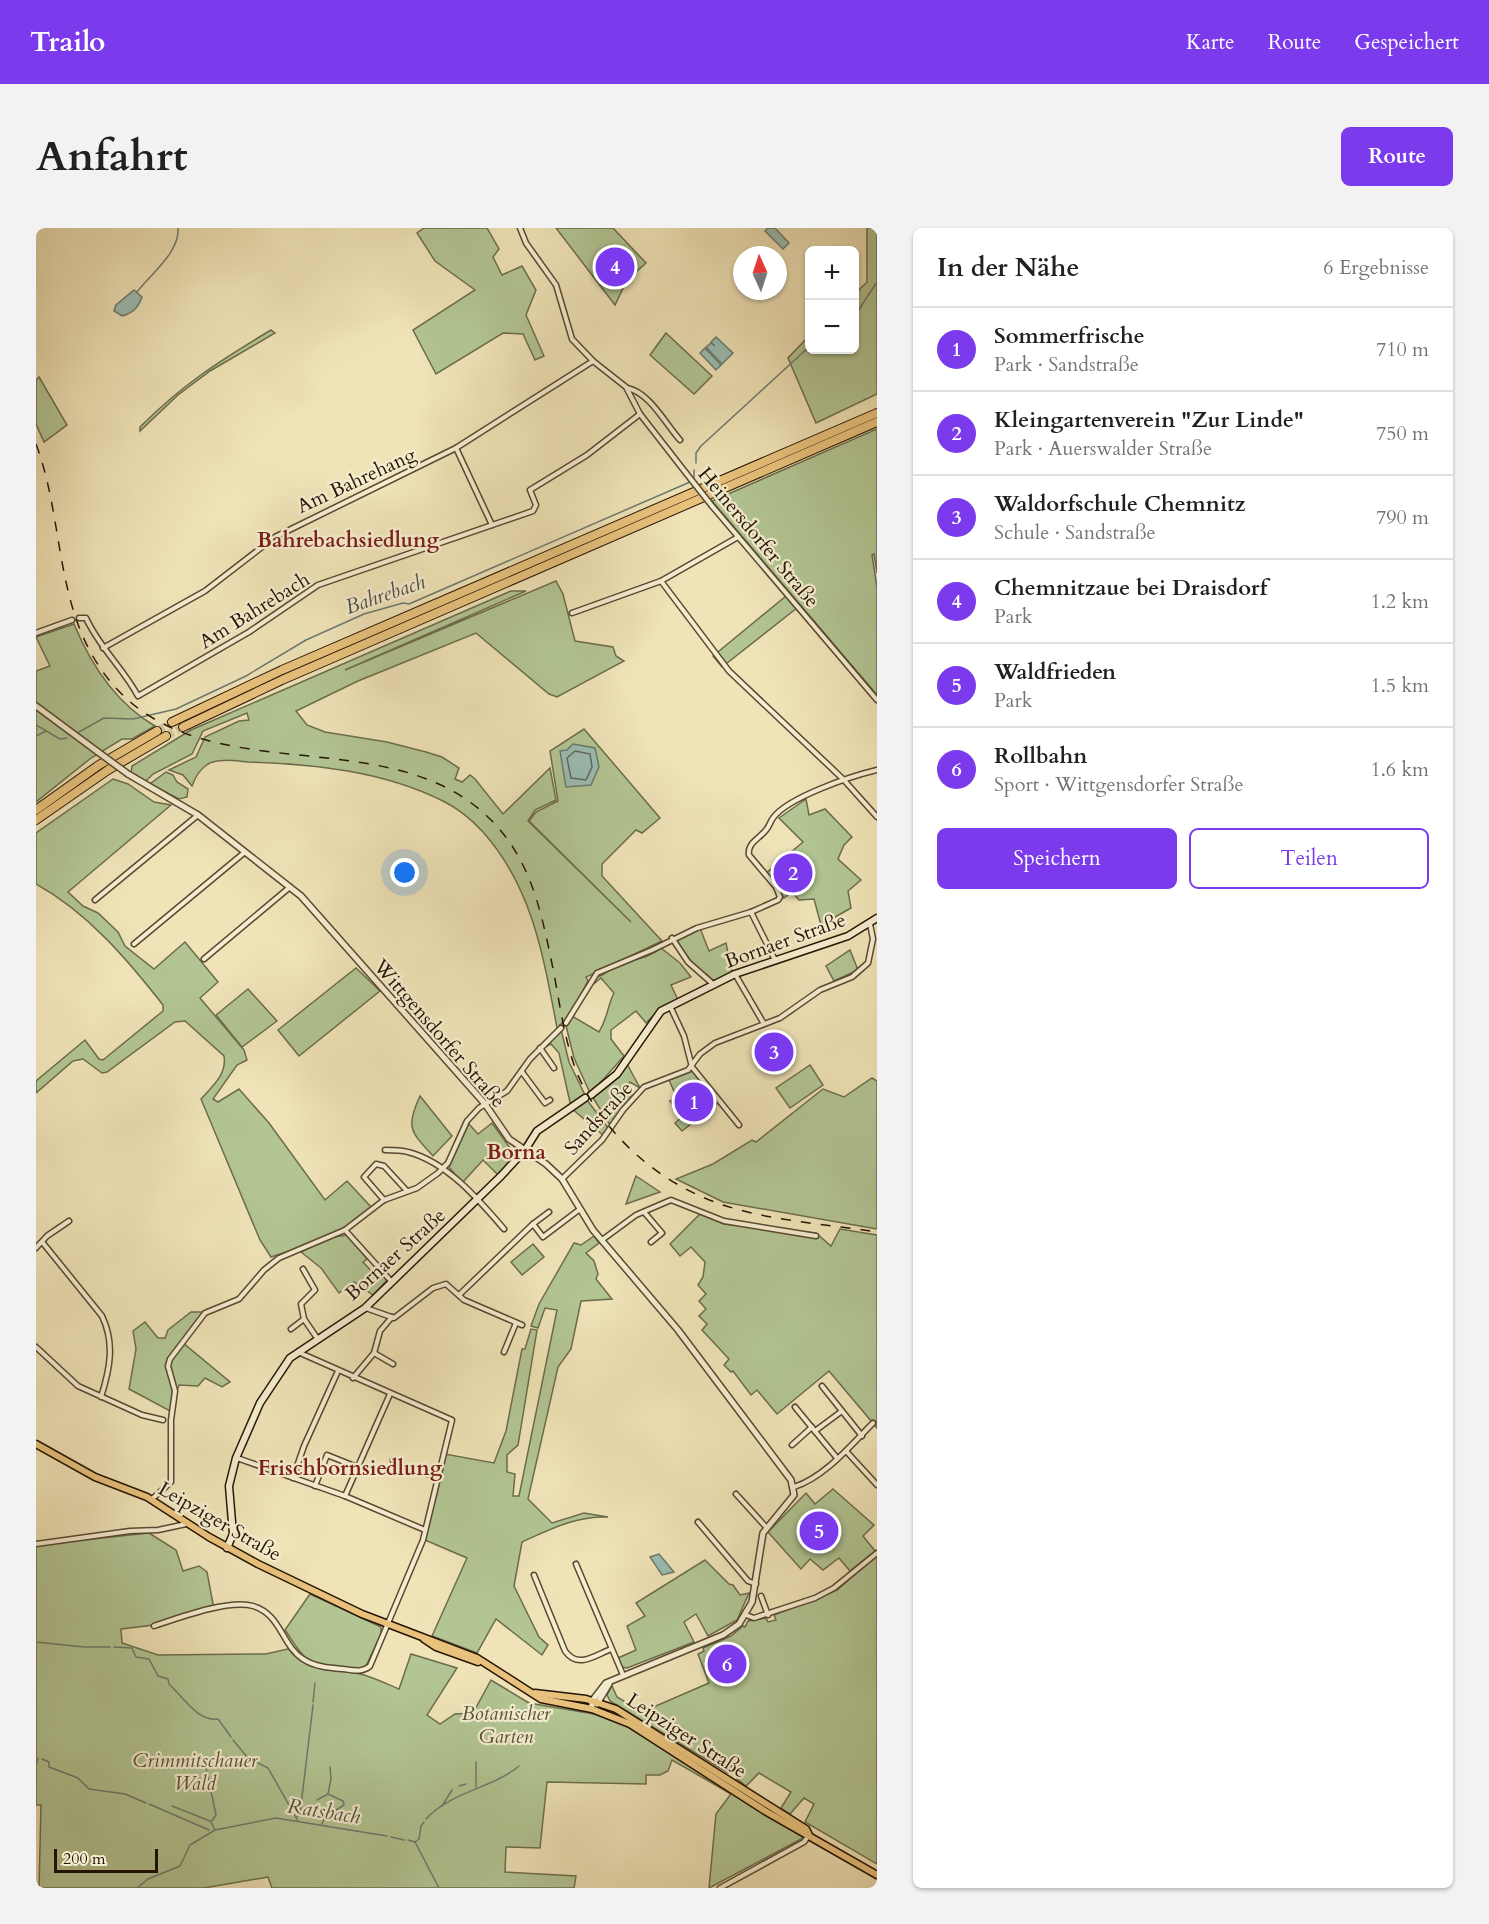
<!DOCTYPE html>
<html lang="de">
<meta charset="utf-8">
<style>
:root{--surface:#fff;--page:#f2f2f2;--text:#202124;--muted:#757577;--line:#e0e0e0;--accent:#7c3aed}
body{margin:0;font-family:Cardo,serif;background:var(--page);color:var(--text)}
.controls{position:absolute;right:18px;top:18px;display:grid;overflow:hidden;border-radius:9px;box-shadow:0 2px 4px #0004}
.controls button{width:54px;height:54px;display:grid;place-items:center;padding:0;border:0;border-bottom:2px solid var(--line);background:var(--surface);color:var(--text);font:30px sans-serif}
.compass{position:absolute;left:697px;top:18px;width:54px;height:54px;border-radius:50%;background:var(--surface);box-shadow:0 2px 4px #0004;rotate:357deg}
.scale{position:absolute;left:18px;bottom:15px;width:104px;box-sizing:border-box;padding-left:6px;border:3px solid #261404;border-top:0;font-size:16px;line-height:21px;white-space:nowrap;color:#261404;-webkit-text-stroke:4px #f5edd0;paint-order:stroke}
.you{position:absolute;left:369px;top:645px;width:21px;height:21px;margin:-15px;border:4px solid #fff;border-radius:50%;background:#1a73e8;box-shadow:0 0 0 9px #1a73e833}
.badge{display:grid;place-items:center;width:39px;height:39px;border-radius:50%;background:var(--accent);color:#fff;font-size:20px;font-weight:700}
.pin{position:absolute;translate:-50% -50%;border:3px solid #fff;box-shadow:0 2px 6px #0006}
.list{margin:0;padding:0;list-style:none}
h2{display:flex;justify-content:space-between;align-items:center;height:78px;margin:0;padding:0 24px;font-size:26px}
h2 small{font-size:20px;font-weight:400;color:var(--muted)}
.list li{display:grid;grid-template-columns:39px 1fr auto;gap:18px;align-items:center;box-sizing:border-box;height:84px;padding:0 24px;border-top:2px solid var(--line)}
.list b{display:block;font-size:22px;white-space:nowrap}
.list p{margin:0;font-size:20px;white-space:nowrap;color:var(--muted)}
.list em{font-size:20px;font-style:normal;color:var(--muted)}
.actions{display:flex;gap:12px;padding:18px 24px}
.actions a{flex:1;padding:14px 0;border:2px solid var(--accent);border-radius:9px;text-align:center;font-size:21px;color:var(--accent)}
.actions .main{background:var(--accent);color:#fff}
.map{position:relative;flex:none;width:841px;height:1660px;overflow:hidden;border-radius:9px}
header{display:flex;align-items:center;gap:36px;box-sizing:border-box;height:84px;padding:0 30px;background:var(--accent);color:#fff}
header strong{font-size:28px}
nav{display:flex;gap:33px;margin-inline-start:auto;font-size:21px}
.intro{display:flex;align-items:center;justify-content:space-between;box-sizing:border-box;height:144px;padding:0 36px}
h1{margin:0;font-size:42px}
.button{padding:15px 27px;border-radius:9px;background:var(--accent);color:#fff;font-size:21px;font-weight:700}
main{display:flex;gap:36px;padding:0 36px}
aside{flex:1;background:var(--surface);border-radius:9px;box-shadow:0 2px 4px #0004}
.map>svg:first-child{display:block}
.green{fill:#b2c593;stroke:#6c6c4c;stroke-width:1.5}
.water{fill:#9abdb3;stroke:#6c796d;stroke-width:1.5}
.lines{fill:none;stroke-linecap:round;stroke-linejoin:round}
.shore{stroke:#60685c;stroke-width:1.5}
.stream{stroke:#6c796d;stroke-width:1.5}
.motorway-tunnel{stroke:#d1c49c;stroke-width:8;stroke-dasharray:8 4;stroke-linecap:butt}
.minor-casing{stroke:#584831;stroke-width:7}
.tertiary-casing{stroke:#584831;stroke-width:8}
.secondary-casing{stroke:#261404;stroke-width:9}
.primary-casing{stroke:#261404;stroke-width:9}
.motorway-casing{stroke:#261404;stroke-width:10}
.minor{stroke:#f5edd0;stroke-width:4}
.tertiary{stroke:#f5edd0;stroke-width:5}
.secondary{stroke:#f5edd0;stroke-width:6}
.primary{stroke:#e8c27c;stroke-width:6}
.motorway{stroke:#e8c27c;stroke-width:8}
.rail{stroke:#261404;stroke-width:1.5;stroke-dasharray:10 10;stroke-linecap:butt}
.minor-bridge-casing{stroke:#584831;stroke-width:7;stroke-linecap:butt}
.tertiary-bridge-casing{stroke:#584831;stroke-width:8;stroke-linecap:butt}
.minor-bridge{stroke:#f5edd0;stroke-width:4}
.tertiary-bridge{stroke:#f5edd0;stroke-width:5}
.labels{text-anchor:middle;stroke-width:4.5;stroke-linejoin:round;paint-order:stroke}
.street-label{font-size:20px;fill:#261404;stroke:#f5edd0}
.park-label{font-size:20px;font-style:italic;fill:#575236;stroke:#f5edd0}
.neighbourhood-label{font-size:21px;font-weight:bold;fill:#7a1f14;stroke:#f5edd0}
.water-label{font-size:21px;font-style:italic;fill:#4f4f41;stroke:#f5edd0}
</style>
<header>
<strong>Trailo</strong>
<nav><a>Karte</a><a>Route</a><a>Gespeichert</a></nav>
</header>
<div class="intro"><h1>Anfahrt</h1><a class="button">Route</a></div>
<main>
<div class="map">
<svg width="841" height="1660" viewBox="0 0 841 1660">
<rect width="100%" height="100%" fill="#efe3b7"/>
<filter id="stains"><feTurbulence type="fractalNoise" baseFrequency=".00333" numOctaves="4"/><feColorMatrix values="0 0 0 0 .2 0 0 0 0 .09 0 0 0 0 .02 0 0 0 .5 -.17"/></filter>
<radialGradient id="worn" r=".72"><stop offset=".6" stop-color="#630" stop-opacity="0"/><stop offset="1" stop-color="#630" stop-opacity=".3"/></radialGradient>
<g class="green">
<path d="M388,0H451L463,21L457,29L466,47L486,38L500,62L490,87L508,128L499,132L487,106L467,105L400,146L377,102L439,62L399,33L381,5Z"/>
<path d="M520,0H577L610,35L591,52L579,77Z"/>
<path d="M831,0H841V166L780,195L752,130L773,108L774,122H818L819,66L831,54Z"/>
<path d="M235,102L239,105L174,143L142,167L104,203V199C147,156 183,133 235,102Z"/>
<path d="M630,105L676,148L658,166L614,127Z"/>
<path d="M3,149L31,197L8,214L0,196V152Z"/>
<path d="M841,201V345L838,326L836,327L841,359V467L676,273Z"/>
<path d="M520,353L527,366L539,413L577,419L580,428L588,433L521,469L513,466L440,405L322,453L260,483L271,497L289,504L351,514L390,524L406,529L423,540L419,551L426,554L434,547L439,551L467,586L514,540L520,572L499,582L492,593L595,694L493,593L500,584L522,573L514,523L548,501L624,590L606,605L600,602L566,636V648L626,713L550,749L552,753L533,788L524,797L533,834L550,869L535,879L523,825L515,816L505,821L522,805C508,733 498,661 447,604C436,592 421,580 407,573C347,543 278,536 212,534C200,533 182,530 172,536C163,542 159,549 156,558L147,547L133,542L160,529L169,509L203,493L213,492L211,485L167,503L156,526L117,546L109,554L95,545L96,538L155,502L475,363H490L309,442Z"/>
<path d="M750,368L761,380L686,439L677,428Z"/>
<path d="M38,396C55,437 79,475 119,498L96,511H86L55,530L0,574V443L14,438L0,409Z"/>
<path d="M130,544L137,547L141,554L152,561L151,569L143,571L114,556Z"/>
<path d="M77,551L92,556L118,574L135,577L32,664L47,678L62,685L82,704L89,718L118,741L149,714L182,754L164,770L208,822L211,832L201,837L177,871L182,874L203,861L233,895L289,972L311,953L335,979L311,998L309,1002L297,1009L312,1007L331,1031L327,1034L339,1047L344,1043L352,1051L337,1067L318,1054L303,1065L285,1040L265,1024L275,1019L272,1017L235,1029L224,1012L165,871C177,858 191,846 188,828L149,793L139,794L71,844L66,845L47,831L37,833L0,865V853L49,812L63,831L67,832L127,783V777C91,731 52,685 0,656V605Z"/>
<path d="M770,571L773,587L789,581L816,609L808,617L802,631L825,652L812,663L815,680L785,697L778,671L763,672L756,664L748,670L729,646L767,614L743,590Z"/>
<path d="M664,700L673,723L690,715L696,744L680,754L658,737L640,713L641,710Z"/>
<path d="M625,720L644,735L655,749L635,757L642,772L627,778L610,795L600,783L575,802V811L588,828L564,855L563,859L554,865L538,830L530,798L536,788L563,804C572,789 571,779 578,765L565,750L559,755L560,749C568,748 570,744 576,740C590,731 610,733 625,720Z"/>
<path d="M814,722L822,742L798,753L790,738Z"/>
<path d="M320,740L344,763L263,828L242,802Z"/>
<path d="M212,761L241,793L206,819L180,787Z"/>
<path d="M590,834L604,860L594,854L590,861L596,867L574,897L556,868Z"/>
<path d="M774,837L787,857L754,880L740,860Z"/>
<path d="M657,843L682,875L646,903L639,895L646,889L634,873L641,870L633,852Z"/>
<path d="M836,850L841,853V1001L687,974L640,951L677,936L716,912L720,914L787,861L808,869Z"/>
<path d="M384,868L416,908L397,928C375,904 369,900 384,868Z"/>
<path d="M551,872L573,901L568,908L535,880Z"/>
<path d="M432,895L442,906L456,895L479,927L462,947L447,932L426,955L413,939Z"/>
<path d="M600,948L624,964L590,976Z"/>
<path d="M664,986L688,996L780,1005L795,1018L804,1001L841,1007V1200L793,1143L741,1186L721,1162L715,1167L697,1143L695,1144L688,1137L693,1131L666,1102L671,1096L663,1088L670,1081L663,1073L670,1066L662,1057L667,1049L669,1034L655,1019L644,1028L634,1016Z"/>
<path d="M558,1008L563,1015L550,1025L558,1033L562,1046L560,1051L576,1071L545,1073L535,1121L522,1139L492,1271L516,1295L548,1285L572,1289C539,1288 515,1301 486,1314L478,1358L503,1409L512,1417L506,1427L460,1391L441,1425L396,1408L431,1330L389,1312L409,1226L458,1235L470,1203L486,1121H489L495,1101L501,1102L482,1217L471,1227V1244L479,1246L477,1268H483L521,1082L509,1080L502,1100L495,1098L503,1076L538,1015L545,1017Z"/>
<path d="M497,1016L508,1029L486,1047L475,1034Z"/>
<path d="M155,1084H167L146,1114L194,1154L186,1159L169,1150L162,1158L143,1157L134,1183L93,1161L100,1121L97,1103L109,1094L122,1110H129L132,1102Z"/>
<path d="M797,1261L838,1297L827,1308L839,1323L814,1343L803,1330L787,1342L774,1331L765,1341L732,1304L770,1265L779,1276Z"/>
<path d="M113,1305L140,1322L147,1343L163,1338L171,1344L178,1381L118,1397L85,1401L86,1415L122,1427L230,1426L256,1420C275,1442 297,1441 324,1446C337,1449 351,1456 363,1461L375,1426L421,1440L391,1487L404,1496L419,1486L437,1485L455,1452L493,1475L558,1486L569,1485L769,1609L673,1660L680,1586L695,1566L636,1532L632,1543L624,1547H610V1556L511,1554L504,1620L470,1619L469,1644L540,1648L538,1660H236L232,1649L168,1660H3L5,1577H0V1317Z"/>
<path d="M841,1327V1636L769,1594L778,1576L768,1570L754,1586L745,1580L755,1564L723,1545L710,1558L701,1551L700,1539L696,1537L692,1545L574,1473L571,1467L576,1458L581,1469L606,1484L673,1455L662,1426L668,1423L667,1420L695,1408L707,1398L709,1399L712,1393L730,1390L732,1394L740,1392L738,1387L801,1362Z"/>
<path d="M669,1332L693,1356L697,1357L704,1367L713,1365L701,1392L672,1408L660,1386L648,1394L658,1414L591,1440L585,1439L582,1430L600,1422L591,1398L609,1388L600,1375Z"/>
<path d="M274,1366L345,1399V1406L330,1438C316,1446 282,1439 269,1429C261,1422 255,1410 249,1402Z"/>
</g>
<g class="water">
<path d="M732,0H739L753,15L747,21L729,3Z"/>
<path d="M98,62L106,69C102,80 97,85 86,88L78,83L80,77Z"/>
<path d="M680,109L697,125L686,136L670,119L675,115L679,118L675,114Z"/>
<path d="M669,120L685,137L680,142L664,125Z"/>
<path d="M537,516L559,520L563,539L555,557L530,559L524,523L531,522Z"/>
<path d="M623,1326L638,1344L626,1347L614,1329Z"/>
</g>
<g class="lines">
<path class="shore" d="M539,523L554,526L556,539L550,552L535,550L531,530Z"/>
<g class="stream">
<path d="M101,64C114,47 144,24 142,0"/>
<path d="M818,89L841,54"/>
<path d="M660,235V225L665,218L774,118"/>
<path d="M0,497L24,511L31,510"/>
<path d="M43,504L68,490L97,491L140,481L210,448L270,412L328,386L367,375L373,376L654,254L658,250V242"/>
<path d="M0,508L10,503"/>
<path d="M0,1414L48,1419H74"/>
<path d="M78,1419L96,1420L100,1429L113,1431L122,1448L132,1451L133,1456C147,1469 162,1494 182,1491L195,1509"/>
<path d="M277,1474L279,1455"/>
<path d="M197,1512L212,1530L232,1540L262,1593"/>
<path d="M6,1531L13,1534V1539L42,1550L53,1561L89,1566L110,1575"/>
<path d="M0,1537L2,1530"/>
<path d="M170,1540L180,1587L175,1594L179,1602"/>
<path d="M423,1558L430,1556"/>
<path d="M440,1559V1534"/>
<path d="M281,1572L292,1566L295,1551L294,1539"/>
<path d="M113,1576L173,1602"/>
<path d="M136,1578L174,1593"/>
<path d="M406,1578L416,1562"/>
<path d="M261,1589L264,1586L277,1477"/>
<path d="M390,1591C414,1564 457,1560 483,1538"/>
<path d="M286,1596L289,1589L308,1577L307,1573L292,1566"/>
<path d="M355,1609L368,1612"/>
<path d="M372,1612L379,1614L403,1660"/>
<path d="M379,1614L383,1611L385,1598L388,1594"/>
<path d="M101,1660L112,1651L144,1638L154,1617L179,1602L240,1590L351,1608"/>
</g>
<g class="motorway-tunnel">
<path d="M121,503L136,494"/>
<path d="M130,508L147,499"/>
</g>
<g class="minor-casing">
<g id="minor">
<path d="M484,0L490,15L520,57L536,111L557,133L590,159L604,186L650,245"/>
<path d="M591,160C613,164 629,195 644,212"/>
<path d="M420,220L456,297"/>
<path d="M676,278L841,472"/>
<path d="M625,353L693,443L807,551L841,589"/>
<path d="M536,385L625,353L702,309"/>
<path d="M43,390H50C63,419 87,440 102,468L213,404L282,357L497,283L500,277L494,262L551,227L604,186"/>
<path d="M0,405L36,392"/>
<path d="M67,420L169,363L239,309L420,220L557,133"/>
<path d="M59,672L162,587"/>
<path d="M715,684L739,732"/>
<path d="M636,710L652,734L677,756"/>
<path d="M98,716L209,624"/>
<path d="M168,731L254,659"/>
<path d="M699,746L728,796"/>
<path d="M634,778L648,808L656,839L703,897"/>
<path d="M530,795L561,745L616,722L661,700L715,684L742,672L744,669L740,659L713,627C711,615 723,611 730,602C733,599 734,594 737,590C752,569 816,548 841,542"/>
<path d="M504,820L518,840"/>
<path d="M486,844L509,875L514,872"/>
<path d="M349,922C356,922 365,922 372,924C411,934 443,972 468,1001"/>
<path d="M526,951L566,912L587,882L608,859L652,842L664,826L679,815L744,790L784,762L816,749L832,735L837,711L834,696"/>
<path d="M348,972L328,949L340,936L348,938L371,963"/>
<path d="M608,984L626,1005L615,1014"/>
<path d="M497,996L513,984"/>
<path d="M309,1002L355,1053"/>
<path d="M566,1012L600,987L635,972L688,993L780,1008"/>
<path d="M7,1015L66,1088C79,1115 74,1141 65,1169"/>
<path d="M0,1020L11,1008L33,993"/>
<path d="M423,1067L497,996L507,1009L544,981"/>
<path d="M330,1080L358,1090L397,1060L410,1056L428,1072L486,1097"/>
<path d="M268,1091L281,1110"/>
<path d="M255,1101L268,1091L265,1076L279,1062L267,1041"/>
<path d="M0,1119L42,1158L106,1187L127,1192"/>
<path d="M468,1124L480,1095"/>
<path d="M338,1125L357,1136"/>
<path d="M317,1150L338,1125L344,1103L356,1089"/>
<path d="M786,1158L826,1208"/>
<path d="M759,1179L801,1230"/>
<path d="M779,1203L806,1183"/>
<path d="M756,1217L776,1199"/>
<path d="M810,1223L841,1257"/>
<path d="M201,1230L309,1268L389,1302"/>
<path d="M357,1232L358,1236L401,1249"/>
<path d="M257,1250L268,1218L302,1143"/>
<path d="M279,1258L291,1227L321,1239"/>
<path d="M758,1259C789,1249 815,1217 837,1195"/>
<path d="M700,1266L730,1299"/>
<path d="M309,1268L354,1166"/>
<path d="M116,1271L135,1254V1192L139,1163L132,1138L134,1131L169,1085L203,1071L228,1042L243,1030L309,1002L348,972L381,960L402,945L412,935L431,893L443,880L471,863L494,831L525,800"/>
<path d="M662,1294L712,1353L720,1356"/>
<path d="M0,1316L94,1303L122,1302L150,1296"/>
<path d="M540,1336L587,1447"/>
<path d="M498,1347L529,1423C542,1441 558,1428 575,1421"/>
<path d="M725,1368L732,1387"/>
<path d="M710,1387L718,1390L779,1370L798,1360L841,1325"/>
<path d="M118,1398C142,1390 193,1371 217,1378C245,1386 246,1418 267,1431C279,1439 294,1440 307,1441C317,1442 326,1445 334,1438L387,1312L416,1192L262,1124"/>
<path d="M684,1660L768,1614L773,1607"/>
</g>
</g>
<g class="tertiary-casing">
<g id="tertiary">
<path d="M0,478L62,524"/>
<path d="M92,546L162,587L265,668L449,876L473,911L510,936L526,951L557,1002L642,1102L755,1252L758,1267L727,1305L716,1374L703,1396L687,1407L570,1455L556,1473V1481"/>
<path d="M561,1476L573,1456"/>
</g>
</g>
<g class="secondary-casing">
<g id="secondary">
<path d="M555,867L581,846L625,783L699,746L812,708L841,690"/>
<path d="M191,1320L197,1306L193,1258L200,1230L224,1175L254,1130L329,1080L465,948L489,922L501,903L549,870"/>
</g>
</g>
<g class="primary-casing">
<g id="primary">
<path d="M0,1216L59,1249L111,1269L173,1309L222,1336L326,1386L441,1430L505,1471L556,1481L594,1496L729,1583L841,1647"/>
<path d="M388,1411L400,1419L442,1434"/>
<path d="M499,1465L550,1471L580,1481L770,1601L773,1607"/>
</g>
</g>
<g class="motorway-casing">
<g id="motorway">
<path d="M136,494L246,442L841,185"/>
<path d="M147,499L246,452L841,194"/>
<path d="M0,582L63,537L121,503"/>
<path d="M0,592L72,542L130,508"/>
</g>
</g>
<use href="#minor" class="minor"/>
<use href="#tertiary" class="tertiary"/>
<use href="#secondary" class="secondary"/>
<use href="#primary" class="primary"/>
<use href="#motorway" class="motorway"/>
<path class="rail" d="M0,216C25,282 20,360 54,423C138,580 342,482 453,590C493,629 504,678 515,731C523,768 527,809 541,845C567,907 624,956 687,977C735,993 790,996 841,1004"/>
<g class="minor-bridge-casing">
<path id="minor-bridge" d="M650,245L676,278"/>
</g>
<g class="tertiary-bridge-casing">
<path id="tertiary-bridge" d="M62,524L92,546"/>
</g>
<use href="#minor-bridge" class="minor-bridge"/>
<use href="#tertiary-bridge" class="tertiary-bridge"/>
</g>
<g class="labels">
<g class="street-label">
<text transform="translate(320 252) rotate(-25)" y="7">Am Bahrehang</text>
<text transform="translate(723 309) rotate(50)" y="7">Heinersdorfer Straße</text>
<text transform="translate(218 382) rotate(-32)" y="7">Am Bahrebach</text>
<text transform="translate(749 712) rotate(-20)" y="7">Bornaer Straße</text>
<text transform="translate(404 805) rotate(49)" y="7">Wittgensdorfer Straße</text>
<text transform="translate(562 890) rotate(-48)" y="7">Sandstraße</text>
<text transform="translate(359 1026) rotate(-42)" y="7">Bornaer Straße</text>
<text transform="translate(184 1293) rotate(30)" y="7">Leipziger Straße</text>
<text transform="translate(651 1507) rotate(33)" y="7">Leipziger Straße</text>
</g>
<g class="park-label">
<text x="470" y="1492">Botanischer<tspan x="470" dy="23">Garten</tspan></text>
<text x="159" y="1539">Crimmitschauer<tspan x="159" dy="23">Wald</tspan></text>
</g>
<g class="neighbourhood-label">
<text x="312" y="319">Bahrebachsiedlung</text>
<text x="480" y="931">Borna</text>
<text x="314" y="1247">Frischbornsiedlung</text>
</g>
<g class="water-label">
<text transform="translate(349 366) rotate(-19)" y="7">Bahrebach</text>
<text transform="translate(288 1583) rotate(9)" y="7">Ratsbach</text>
</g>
</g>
<rect width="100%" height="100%" filter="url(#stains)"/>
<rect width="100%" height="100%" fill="url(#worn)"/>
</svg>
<div class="controls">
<button>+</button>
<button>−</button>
</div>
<svg class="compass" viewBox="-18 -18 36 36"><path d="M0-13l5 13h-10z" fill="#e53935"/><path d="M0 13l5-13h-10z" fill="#757577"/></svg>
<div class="scale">200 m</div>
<div class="you"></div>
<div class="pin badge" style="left:658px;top:874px">1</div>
<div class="pin badge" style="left:757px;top:645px">2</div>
<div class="pin badge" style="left:738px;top:824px">3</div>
<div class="pin badge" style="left:579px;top:39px">4</div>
<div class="pin badge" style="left:783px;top:1303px">5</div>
<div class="pin badge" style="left:691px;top:1436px">6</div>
</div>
<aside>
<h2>In der Nähe<small>6 Ergebnisse</small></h2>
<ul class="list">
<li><span class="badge">1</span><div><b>Sommerfrische</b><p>Park · Sandstraße</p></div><em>710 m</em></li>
<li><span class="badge">2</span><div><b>Kleingartenverein &quot;Zur Linde&quot;</b><p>Park · Auerswalder Straße</p></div><em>750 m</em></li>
<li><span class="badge">3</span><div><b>Waldorfschule Chemnitz</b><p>Schule · Sandstraße</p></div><em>790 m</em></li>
<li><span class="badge">4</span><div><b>Chemnitzaue bei Draisdorf</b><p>Park</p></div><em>1.2 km</em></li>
<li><span class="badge">5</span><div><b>Waldfrieden</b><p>Park</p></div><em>1.5 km</em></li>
<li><span class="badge">6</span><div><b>Rollbahn</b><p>Sport · Wittgensdorfer Straße</p></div><em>1.6 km</em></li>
</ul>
<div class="actions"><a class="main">Speichern</a><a>Teilen</a></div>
</aside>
</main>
